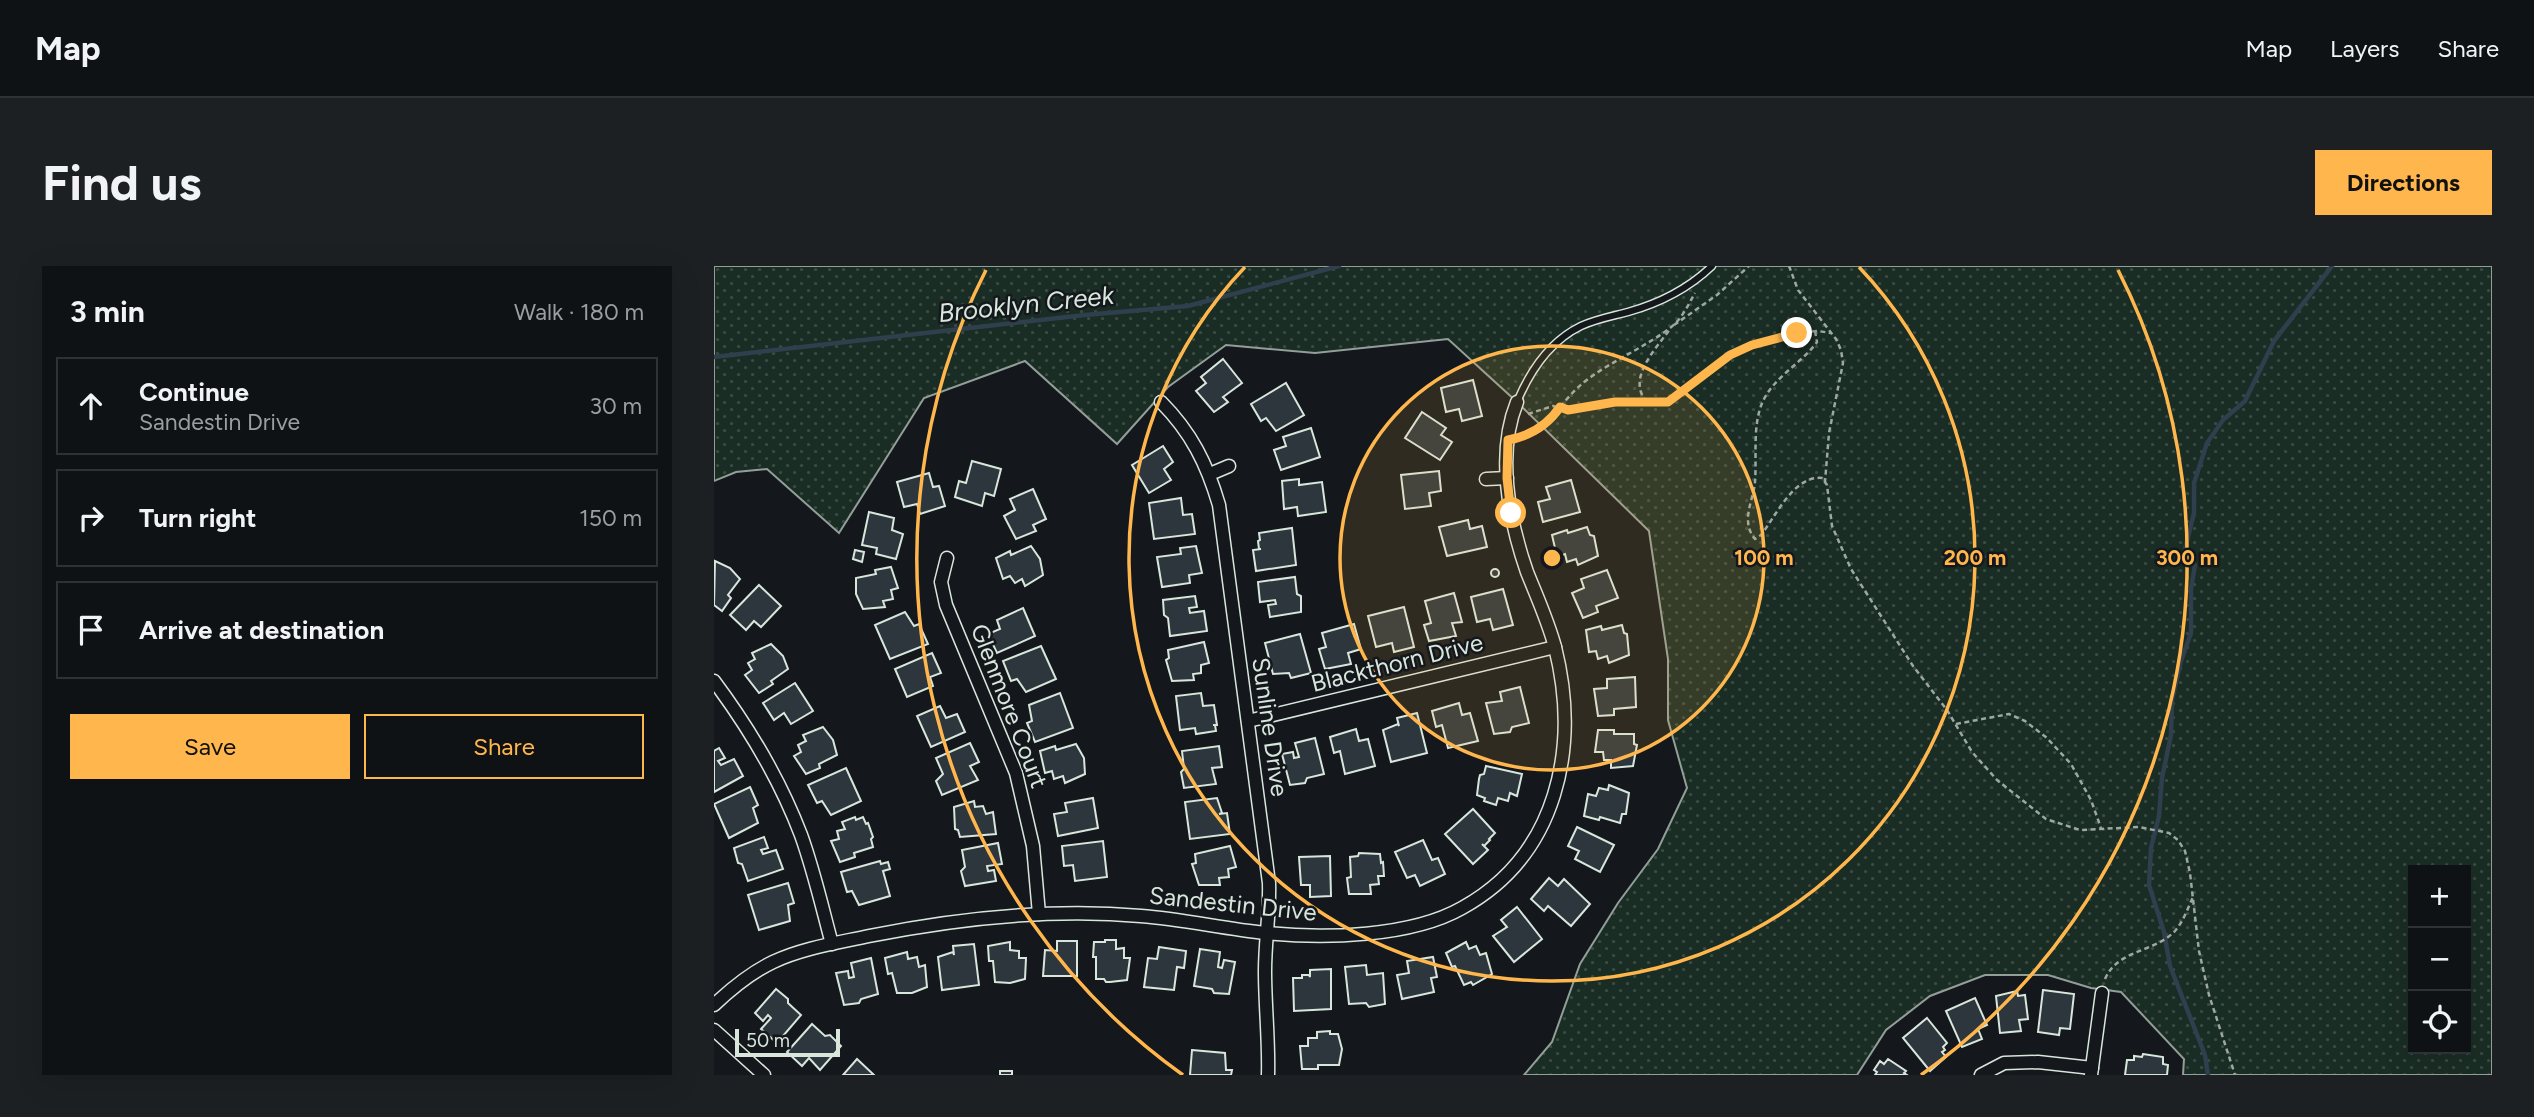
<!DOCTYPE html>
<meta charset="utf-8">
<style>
:root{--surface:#0f1215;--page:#1d2022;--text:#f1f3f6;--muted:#9b9ea0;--line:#2f3234;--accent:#ffb74d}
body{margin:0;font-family:Figtree,sans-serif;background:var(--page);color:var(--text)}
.controls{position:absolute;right:21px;bottom:21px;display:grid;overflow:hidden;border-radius:0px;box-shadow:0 7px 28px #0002}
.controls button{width:63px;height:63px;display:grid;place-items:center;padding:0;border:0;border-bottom:2px solid var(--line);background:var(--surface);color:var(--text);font:35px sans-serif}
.scale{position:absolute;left:21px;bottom:18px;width:105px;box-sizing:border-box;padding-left:7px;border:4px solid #d8e6dc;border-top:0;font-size:19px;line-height:24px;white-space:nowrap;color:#d8e6dc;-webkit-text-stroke:5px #14181c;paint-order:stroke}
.stop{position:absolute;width:21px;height:21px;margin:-16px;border:5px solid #ffb74d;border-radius:50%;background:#fff}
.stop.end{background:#ffb74d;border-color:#fff;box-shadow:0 2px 7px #0008}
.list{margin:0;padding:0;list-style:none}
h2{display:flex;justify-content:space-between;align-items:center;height:91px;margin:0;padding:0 28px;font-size:30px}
h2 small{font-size:23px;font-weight:400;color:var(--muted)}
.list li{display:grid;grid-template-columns:46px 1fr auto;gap:21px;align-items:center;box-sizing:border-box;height:98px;margin:0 14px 14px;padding:0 14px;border:2px solid var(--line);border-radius:0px}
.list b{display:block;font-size:26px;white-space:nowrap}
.list p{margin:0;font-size:23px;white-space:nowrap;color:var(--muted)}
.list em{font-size:23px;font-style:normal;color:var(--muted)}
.actions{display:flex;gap:14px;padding:21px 28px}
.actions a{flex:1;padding:16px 0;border:2px solid var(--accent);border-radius:0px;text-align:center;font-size:24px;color:var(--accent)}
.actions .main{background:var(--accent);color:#111}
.icon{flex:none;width:38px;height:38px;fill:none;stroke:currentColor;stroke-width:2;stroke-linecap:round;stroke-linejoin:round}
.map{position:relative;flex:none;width:1778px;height:809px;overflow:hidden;border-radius:0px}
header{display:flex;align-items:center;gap:42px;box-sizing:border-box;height:98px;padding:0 35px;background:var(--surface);border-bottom:2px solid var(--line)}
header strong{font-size:33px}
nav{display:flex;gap:38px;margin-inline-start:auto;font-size:24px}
.intro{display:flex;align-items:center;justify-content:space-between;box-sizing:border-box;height:168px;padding:0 42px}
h1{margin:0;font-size:49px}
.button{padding:18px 32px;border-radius:0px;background:var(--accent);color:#111;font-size:24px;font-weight:700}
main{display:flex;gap:42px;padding:0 42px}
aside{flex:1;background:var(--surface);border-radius:0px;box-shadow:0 7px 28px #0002}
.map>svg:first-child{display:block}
.grass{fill:url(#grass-dots);stroke:#939e99;stroke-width:2;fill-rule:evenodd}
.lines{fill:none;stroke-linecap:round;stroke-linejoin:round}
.stream{stroke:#2f3f4d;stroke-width:4.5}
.building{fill:#2c363c;stroke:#d8e6dc;stroke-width:2}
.service-casing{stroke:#d8e6dc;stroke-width:9}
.minor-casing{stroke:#d8e6dc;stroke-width:15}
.path{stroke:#9da8a2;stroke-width:2.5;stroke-dasharray:5 3.5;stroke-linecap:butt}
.service{stroke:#14181c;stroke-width:6}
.minor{stroke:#14181c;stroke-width:12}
.route{stroke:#ffb74d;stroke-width:9}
.ring{fill:none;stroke:#ffb74d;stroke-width:3.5}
.labels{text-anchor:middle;stroke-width:5;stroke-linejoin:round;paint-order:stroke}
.street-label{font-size:24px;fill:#d8e6dc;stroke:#14181c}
.water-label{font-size:26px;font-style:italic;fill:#d8e6dc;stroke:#14181c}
.centre{fill:#ffb74d;stroke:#14181c;stroke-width:3.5}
.ring-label{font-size:21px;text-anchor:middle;font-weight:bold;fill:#ffb74d;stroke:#14181c;stroke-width:5;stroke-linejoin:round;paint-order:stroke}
</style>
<header>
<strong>Map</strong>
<nav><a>Map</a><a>Layers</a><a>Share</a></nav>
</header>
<div class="intro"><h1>Find us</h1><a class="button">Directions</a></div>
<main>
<aside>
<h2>3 min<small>Walk · 180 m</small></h2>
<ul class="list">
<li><svg class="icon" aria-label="ahead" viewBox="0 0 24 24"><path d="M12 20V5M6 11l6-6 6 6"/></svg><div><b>Continue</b><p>Sandestin Drive</p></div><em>30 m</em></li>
<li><svg class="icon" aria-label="right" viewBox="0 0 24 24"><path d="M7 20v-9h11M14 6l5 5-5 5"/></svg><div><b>Turn right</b></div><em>150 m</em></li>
<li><svg class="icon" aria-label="arrive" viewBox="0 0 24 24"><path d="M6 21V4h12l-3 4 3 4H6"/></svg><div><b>Arrive at destination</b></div></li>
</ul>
<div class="actions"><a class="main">Save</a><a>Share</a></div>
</aside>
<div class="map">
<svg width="1778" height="809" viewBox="0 0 1778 809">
<defs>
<pattern id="grass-dots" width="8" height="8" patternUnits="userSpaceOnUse" patternTransform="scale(1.75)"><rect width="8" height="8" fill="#1a2d24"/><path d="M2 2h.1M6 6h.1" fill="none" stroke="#3b4b43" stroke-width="1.8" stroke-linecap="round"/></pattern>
</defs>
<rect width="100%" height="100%" fill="#14181c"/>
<path class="grass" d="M0,0H1778V809H1469L1470,793L1407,726L1377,722L1334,709H1271L1216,730L1172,764L1143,809H810L838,776L866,698L904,637L944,583L973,522L954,454V393L935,265L803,136L734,73L601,87L512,79L454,121L403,178L311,95L210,132L125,267L53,203L22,206L0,215ZM1699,604H1752V783H1699Z"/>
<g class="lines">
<g class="stream">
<path d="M0,91L371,49L474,40L625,0"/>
<path d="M1494,809L1491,789L1456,700L1450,666L1435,619L1437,582L1445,550L1448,512L1457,469L1458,434L1467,395L1477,367V323L1481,299L1470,287L1480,247V217L1493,177L1509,154L1531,135L1560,75L1618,0"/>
</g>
</g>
<g class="building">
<path d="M509,93L528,117L509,131L514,136L500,146L482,125L492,117L487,111Z"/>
<path d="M759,114L768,150L748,155L745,143L732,146L727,122Z"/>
<path d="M572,117L590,149L562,165L552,152L547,155L537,138Z"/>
<path d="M708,146L732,162L727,169L738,176L726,194L691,172Z"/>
<path d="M597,162L606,191L567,204L560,184L572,180L569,171Z"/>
<path d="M449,180L459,196L450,203L457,214L435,227L418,199Z"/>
<path d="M258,195L287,203L280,230L271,227L268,240L241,231L245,215L252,217Z"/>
<path d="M725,205L727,225L715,227L717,240L691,243L687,209Z"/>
<path d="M215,207L219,221L225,220L231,240L206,248L203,238L190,241L183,216Z"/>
<path d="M585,213V219L608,216L612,246L584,250L583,241L570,243L568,215Z"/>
<path d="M857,214L866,246L829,256L824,236L836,233L832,221Z"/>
<path d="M319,223L332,253L319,259L322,265L302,273L290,250L301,244L296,233Z"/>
<path d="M467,232L469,249L478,248L481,268L440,273L435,237Z"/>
<path d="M155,246L180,252L178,264L189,268L182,293L162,288L163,282L148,279Z"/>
<path d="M754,254L756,263L768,260L773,281L733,290L725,261Z"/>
<path d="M873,261L876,269L880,270L884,290L864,299L862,293L853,296L851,288L843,291L838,269L853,264L854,267Z"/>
<path d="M578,262L582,299L542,305L539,284L547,283H545L544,275L546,274L545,267Z"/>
<path d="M317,280L326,293L329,309L311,320L308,313L301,317L296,310L289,313L282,292L296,285L297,289Z"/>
<path d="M482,280L488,307L475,309L476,317L448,321L443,291L467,288L466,282Z"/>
<path d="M141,284L150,286L148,296L139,293Z"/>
<path d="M1,295L16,302L26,313L14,329L17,332L8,345L0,339Z"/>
<path d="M177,301L184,322L177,324L179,333L169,335L171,341L149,343L142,328V312L162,308L161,304Z"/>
<circle cx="781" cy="307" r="4"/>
<path d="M893,304L904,332L882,340L884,346L869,352L858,327L870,322L867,313Z"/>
<path d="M581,311L583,328L587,330V346L556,351L554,339L562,338L561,334L546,336L544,316Z"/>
<path d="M45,319L67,340L47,361L40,355L32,364L16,349Z"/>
<path d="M789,323L799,359L779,364L776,353L763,356L757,331Z"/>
<path d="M740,327L748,356L738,357L742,370L715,375L710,359L717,357L711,335Z"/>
<path d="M481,330L483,341L475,342L476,347L490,345L493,365L456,370L454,352L450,349L449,334Z"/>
<path d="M690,341L700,381L680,386L678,377L662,381L654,350Z"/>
<path d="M309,342L321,370L283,387L274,368L286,363L283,354Z"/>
<path d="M191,346L200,360L205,358L214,378L176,393L161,359Z"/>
<path d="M640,358L647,383L634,387L637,398L611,403L605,383L612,381L608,367Z"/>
<path d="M908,359L910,367L913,368L915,389L895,397L893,390L884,393L882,385L875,386L872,364L887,360L888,364Z"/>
<path d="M586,368L597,407L577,412L575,407L559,408L551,377Z"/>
<path d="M490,376L495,397L487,399V407L479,408L480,414L458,415L452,394L455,392L454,384Z"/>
<path d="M57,378L69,390L74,403L57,415L59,418L45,427L31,409L38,404L34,397L41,393L38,387Z"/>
<path d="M327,380L342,413L312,426L303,413L297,415L289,395Z"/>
<path d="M218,387L227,407L216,411L219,420L193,431L181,403Z"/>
<path d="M921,411L922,441L900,443V449L884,450L880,423L893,422V413Z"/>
<path d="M81,417L99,445L77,458L70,447L60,454L49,437Z"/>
<path d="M806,421L815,457L798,461L796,466L780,468L772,437L788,435L786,426Z"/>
<path d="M346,427L359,462L321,476L313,457L318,455L315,439Z"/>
<path d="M487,427L489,440L500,439L503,459H499H501L502,465L482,468L481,462L466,464L462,430Z"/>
<path d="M745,437L748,449L756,447L764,475L734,482L728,459L722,461L718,445Z"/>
<path d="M226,440L232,452L243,448L251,466L217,481L203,450Z"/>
<path d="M703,447L713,487L677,496L669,464L684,458L685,460L683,452Z"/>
<path d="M109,461L119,474L123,489L105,498L106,502L92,508L80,490L87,486L84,479L92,475L89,469Z"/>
<path d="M642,463L645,475L654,473L661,500L631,508L626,485L620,487L616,471Z"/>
<path d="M884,464H900V468H920V478L923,479L919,500L897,502V494H890L889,486H881Z"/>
<path d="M601,472L610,508L593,512L591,517L576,519L568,488L579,486L580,492L585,491L581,477Z"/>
<path d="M256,477L265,496L256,500L264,514L228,529L222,515L229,508L222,492Z"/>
<path d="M362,478L370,492L371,508L351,517L349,510L340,513L338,505L331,507L326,485L341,480L342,484Z"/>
<path d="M505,480L508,501L498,502L502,518L470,522L467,506L470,503L468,485Z"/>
<path d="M5,482L11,492L4,495L7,499L20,493L29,510L0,526V485Z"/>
<path d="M772,500L808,508L803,530L796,527L794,535L784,532L782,539L770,535L771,532L763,529L765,513L766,509L770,508Z"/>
<path d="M132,502L147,535L117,549L108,535L103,537L94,519Z"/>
<path d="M895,519L915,527L912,548H908L906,557L886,551L885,554L870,550L874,528L882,530L885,522L894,524Z"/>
<path d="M36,521L44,539L39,542L44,557L15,572L0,538Z"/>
<path d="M379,532L384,562L344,570L340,548L353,546L351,537Z"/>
<path d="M503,532L508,547L505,548L513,547L516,568L476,573L471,536Z"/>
<path d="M260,535L261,541L269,540L272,548L279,546L282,568L246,571L244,564L241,563L240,541Z"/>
<path d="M759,543L781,567L775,573L776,574L770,580L768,578L774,584L759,598L731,568Z"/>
<path d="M141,551L142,554L149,551L152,558L154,557L159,571L157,573L159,581L140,587L141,591L126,596L117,575L125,573L123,565L131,563L128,556Z"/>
<path d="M863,561L900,579L886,606L861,593L865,585L854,580Z"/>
<path d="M50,571L54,582L47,584L49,588L62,584L69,603L34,615L28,598L24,597L20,582Z"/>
<path d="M709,574L718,594L724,592L731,608L706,620L701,609L693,612L681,586Z"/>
<path d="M389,575L393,611L361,615L359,599L350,600L348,580Z"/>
<path d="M284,577L288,598L273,600L274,605L280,604L282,615L251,620L247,605L251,601L248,584Z"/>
<path d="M516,580L522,601L514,603L515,611L505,612L506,619H485L478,598L482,597L481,588Z"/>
<path d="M645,587L666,588L667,597L669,596L670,610H664L665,618L656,619L657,628H635L633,612L637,611L636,591L644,590Z"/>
<path d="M616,590L617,630L596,631V619H587L585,591Z"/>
<path d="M166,595L167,598L174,596L176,603L169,605L176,630L145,639L138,625L133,626L127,606Z"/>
<path d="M835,612L844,620L850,613L876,638L857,660L834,640L830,645L817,633Z"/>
<path d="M74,617L80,637L74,639L76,655L45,664L34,629Z"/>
<path d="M803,641L828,673L800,696L779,670L793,661L787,654Z"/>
<path d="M391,674H402V683L410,682V692H416L413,714L396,716H392L390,713H382V691H379L380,676H391Z"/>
<path d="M343,675H363V710H329L331,684L343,685Z"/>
<path d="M296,676V684L305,685V692H312L311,713L296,717L281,716L279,695H275L274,680Z"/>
<path d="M752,676L755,683L762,680L766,689L772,687L778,708L759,719L757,716L750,719L741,700L738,701L732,687Z"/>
<path d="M260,678L265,719L228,724L224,691L239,686L240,689L239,680Z"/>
<path d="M445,681L472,685L470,702L463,701L460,724L430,721L434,692L443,693Z"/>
<path d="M486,683L506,686L504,701L508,702L510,694L521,696L515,728L500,727L498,723L480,720Z"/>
<path d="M193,686L194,693L203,691L205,701L211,699L213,721L198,727H183L178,707L174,708L171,692Z"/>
<path d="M719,691L723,711L717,712L720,726L688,733L683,709L695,707L693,695Z"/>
<path d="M157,692L164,728L147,733L145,737L130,739L122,707L134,705L135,712L140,711L137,697Z"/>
<path d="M652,699L653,709L669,707L671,738L655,741L652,737L635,738L631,701Z"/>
<path d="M617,703V743L580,745L579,712H588V709H595L596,711V704Z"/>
<path d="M62,723L74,733V737L87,749L63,777L47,763L57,752L54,749L49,755L41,747Z"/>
<path d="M1329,724L1360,728L1356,763L1346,762L1345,769L1324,766Z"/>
<path d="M1303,725L1304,730L1311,729L1314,753L1305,754L1307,765L1286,767L1282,730Z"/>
<path d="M1261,732L1273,759L1264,763L1268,773L1248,781L1232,745Z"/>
<path d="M1213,752L1233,777L1229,781L1231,784L1228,786L1232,791L1216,805L1189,772Z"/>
<path d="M98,758L111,770L116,769L127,780L106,804L95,792L88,800L73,786Z"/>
<path d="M616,765V768H624L628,783L625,799H604V803H588L586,780H594V772H603V766Z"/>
<path d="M478,784L511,787L512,804H518L517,809H476Z"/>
<path d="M1429,788L1449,791V798L1454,799L1453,809H1411L1413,794H1420V790L1428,791Z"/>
<path d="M143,793L160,809H129Z"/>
<path d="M1174,793L1192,805L1190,807L1193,809H1161L1163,806L1160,804L1166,795L1170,798Z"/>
<rect x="286" y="805" width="12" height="4"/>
</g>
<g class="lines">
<g class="service-casing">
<path id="service" d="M803,136C816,105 836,75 867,60C882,53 899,50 914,46C946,37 974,23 998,0"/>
</g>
<g class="minor-casing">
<g id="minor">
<path d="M447,136C477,166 493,198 505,239L555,617C556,647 551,675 551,705C551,740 555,774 554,809"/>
<path d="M496,208L515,200"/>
<path d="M772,213L793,212"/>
<path d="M233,292L227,316L232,339L302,507L319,580L325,648"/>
<path d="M0,415C35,462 66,514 87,569C100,605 108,641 118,678"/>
<path d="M534,455L841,381"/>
<path d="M0,739C18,722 36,707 59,696C89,682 123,677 155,670C245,652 335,642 427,650C469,653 510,663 552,667C610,673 697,671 748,642C844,589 866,481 841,381C834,355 823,331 813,306C795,254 782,188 803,136"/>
<path d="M0,764L50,809"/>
<path d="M1267,809L1290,797L1324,796L1378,802"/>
<path d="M1377,809L1388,727"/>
</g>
</g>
<g class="path">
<path d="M1075,0L1084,24L1122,73L1127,84L1129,97L1115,167L1111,216"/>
<path d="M960,59L1003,29L1035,0"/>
<path d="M1101,65L1103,76C1087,98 1061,110 1049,135C1038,159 1043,190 1041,216C1040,228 1034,241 1034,253C1034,261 1036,267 1041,273L1047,269C1062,250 1080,209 1108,212L1113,219L1118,260L1137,303L1199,400L1233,444L1258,486L1283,514L1332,553L1366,564L1425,561L1455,567L1464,574L1471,585L1476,607L1485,685L1495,729L1521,809"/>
<path d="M933,136C912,113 941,84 956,63"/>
<path d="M814,148L839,140L854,144L901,136H954L1016,89L1038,79L1083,67L1104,65L1117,67"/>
<path d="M806,171C842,157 845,135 874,113C900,94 931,81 956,62C968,53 974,39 981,27"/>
<path d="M1242,458L1295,448L1311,455L1333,472L1357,498L1377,534L1387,562"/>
<path d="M1391,713C1404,683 1440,687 1461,665C1469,656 1474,642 1479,631"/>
</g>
<use href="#service" class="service"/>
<use href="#minor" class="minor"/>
</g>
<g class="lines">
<path class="route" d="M797,247L793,212L794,174C816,170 833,160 846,141L854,144L901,136H954L1016,89L1038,79L1083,67"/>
</g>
<circle cx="838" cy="292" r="212" fill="#ffb74d" fill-opacity=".12"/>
<g class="ring">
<circle cx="838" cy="292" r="212"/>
<path d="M1145 1A423 423 0 1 1 531 1"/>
<path d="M469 809A635 635 0 0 1 272 4M1404 4A635 635 0 0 1 1207 809"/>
</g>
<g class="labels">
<g class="street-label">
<text transform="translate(683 397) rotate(-14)" y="8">Blackthorn Drive</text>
<text transform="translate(295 440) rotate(69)" y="8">Glenmore Court</text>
<text transform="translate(556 461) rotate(82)" y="8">Sunline Drive</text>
<text transform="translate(519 638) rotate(6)" y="8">Sandestin Drive</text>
</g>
<g class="water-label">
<text transform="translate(312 38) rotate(-6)" y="9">Brooklyn Creek</text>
</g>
</g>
<circle cx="838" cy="292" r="10" class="centre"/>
<g class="ring-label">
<text x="1050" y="299">100 m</text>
<text x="1261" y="299">200 m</text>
<text x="1473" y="299">300 m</text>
</g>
</svg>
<div class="controls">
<button>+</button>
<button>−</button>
<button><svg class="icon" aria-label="locate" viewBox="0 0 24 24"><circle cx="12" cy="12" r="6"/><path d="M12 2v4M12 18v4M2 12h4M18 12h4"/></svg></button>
</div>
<div class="scale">50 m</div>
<div class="stop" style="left:797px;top:247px"></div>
<div class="stop end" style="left:1083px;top:67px"></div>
</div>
</main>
